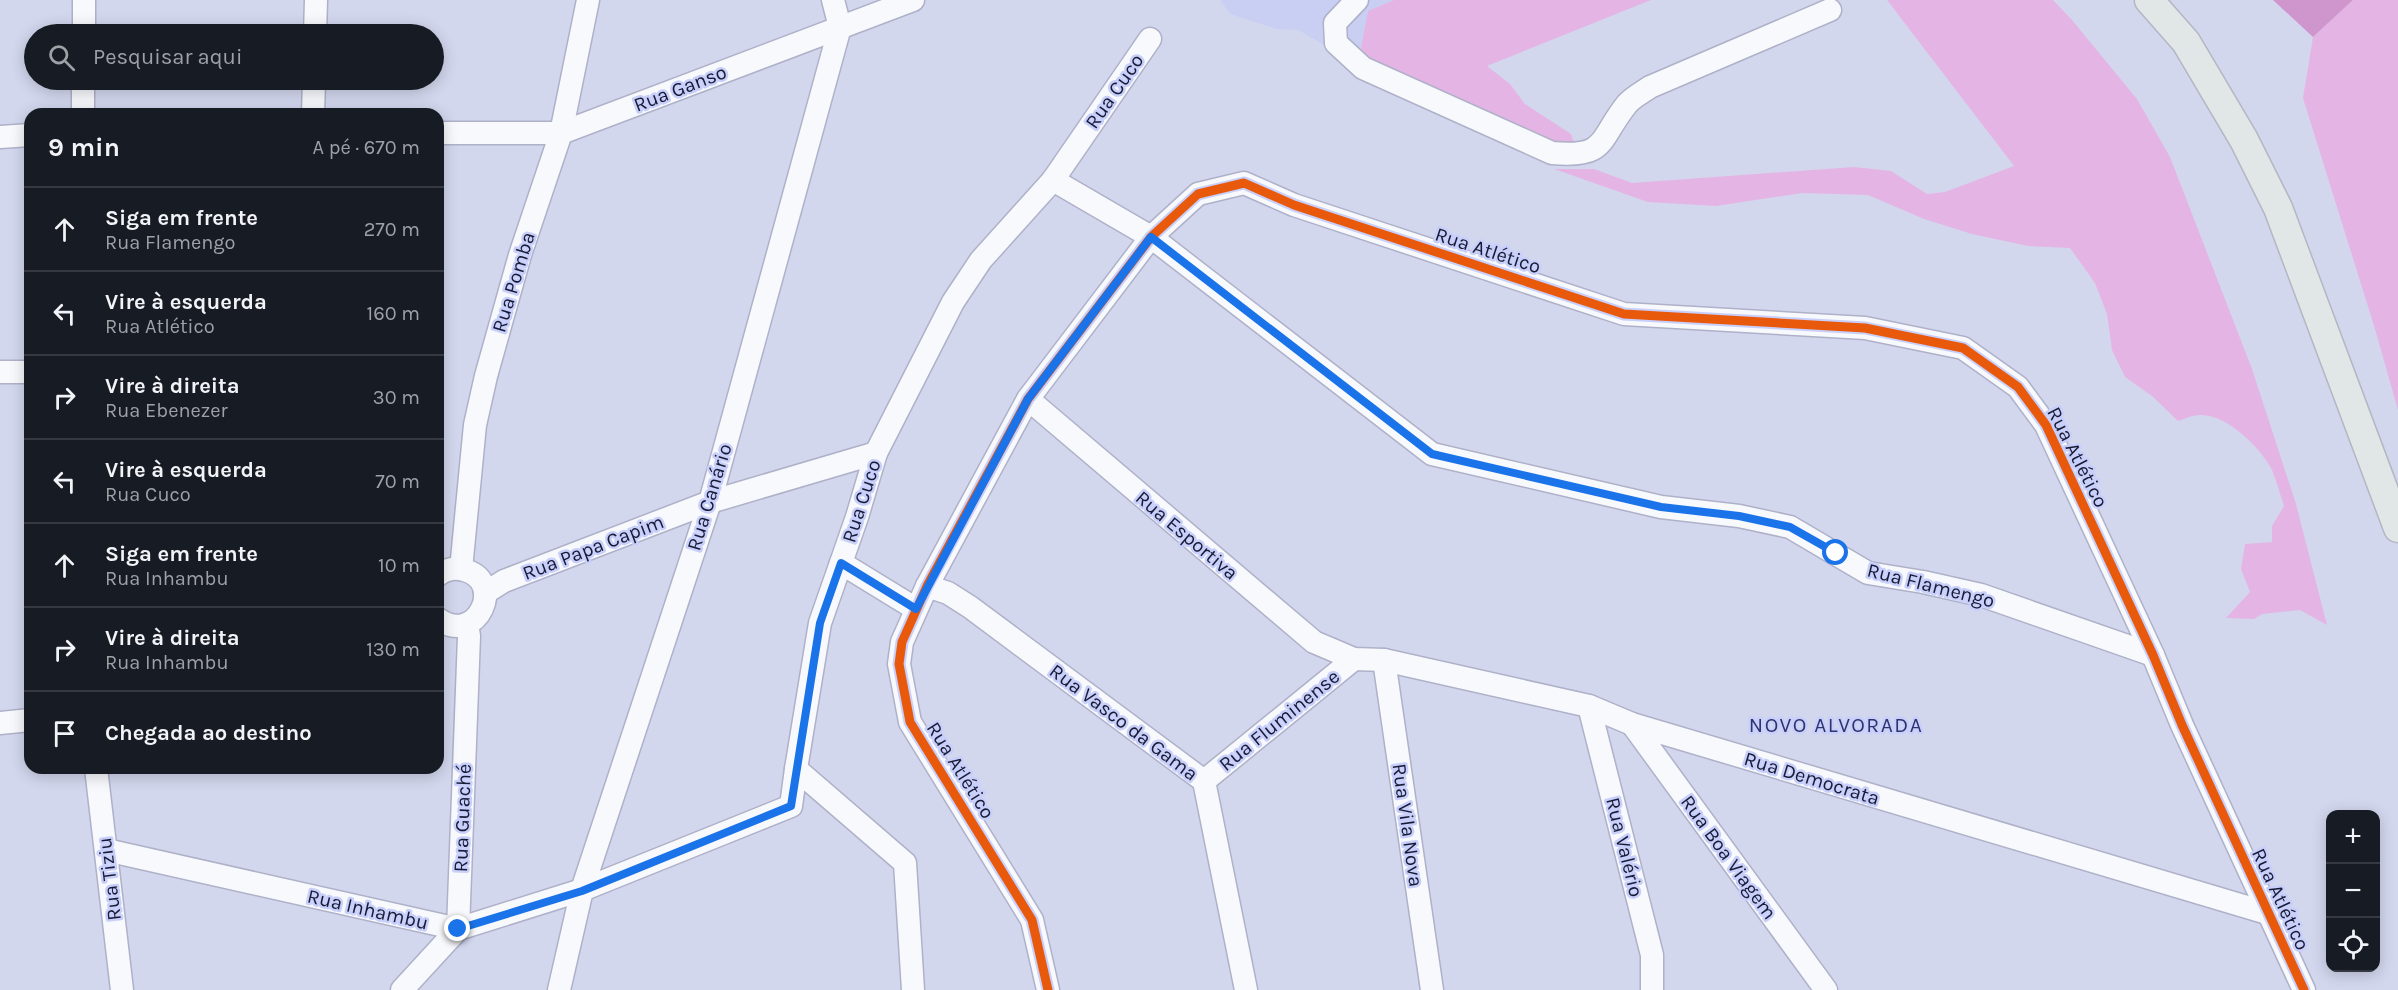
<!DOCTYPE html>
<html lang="pt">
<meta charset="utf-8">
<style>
:root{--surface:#171b24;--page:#20242c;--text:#f1f3f6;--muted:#9ea1a6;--line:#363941}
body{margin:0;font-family:Karla,sans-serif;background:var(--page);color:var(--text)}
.controls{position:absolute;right:18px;bottom:18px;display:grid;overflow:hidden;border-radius:12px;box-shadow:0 3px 15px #0003}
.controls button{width:54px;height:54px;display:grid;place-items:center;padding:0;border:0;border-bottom:2px solid var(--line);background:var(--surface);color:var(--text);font:30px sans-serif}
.stop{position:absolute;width:18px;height:18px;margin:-14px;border:4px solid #1a73e8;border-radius:50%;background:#fff}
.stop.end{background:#1a73e8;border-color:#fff;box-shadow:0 2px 6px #0008}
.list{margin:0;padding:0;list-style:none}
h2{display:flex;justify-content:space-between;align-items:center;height:78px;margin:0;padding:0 24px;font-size:26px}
h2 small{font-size:20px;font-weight:400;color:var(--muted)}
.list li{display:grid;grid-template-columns:39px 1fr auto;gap:18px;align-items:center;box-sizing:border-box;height:84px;padding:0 24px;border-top:2px solid var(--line)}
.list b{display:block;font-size:22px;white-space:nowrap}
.list p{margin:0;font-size:20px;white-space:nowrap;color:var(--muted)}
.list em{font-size:20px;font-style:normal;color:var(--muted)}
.icon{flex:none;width:33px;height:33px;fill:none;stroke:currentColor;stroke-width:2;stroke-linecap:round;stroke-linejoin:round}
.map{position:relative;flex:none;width:2398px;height:990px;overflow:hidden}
.search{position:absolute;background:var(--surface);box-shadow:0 3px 15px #0003;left:24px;top:24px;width:420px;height:66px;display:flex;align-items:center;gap:15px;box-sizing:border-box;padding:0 21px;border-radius:33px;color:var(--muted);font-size:22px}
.panel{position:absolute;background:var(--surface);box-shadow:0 3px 15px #0003;left:24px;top:108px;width:420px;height:666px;border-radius:18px}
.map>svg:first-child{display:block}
.built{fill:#c8cff2}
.green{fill:#e4b4e4}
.forest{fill:#cf96ce}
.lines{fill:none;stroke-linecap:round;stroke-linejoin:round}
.minor-casing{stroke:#aeb1c8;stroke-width:25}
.major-casing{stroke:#b4b6c4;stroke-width:31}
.minor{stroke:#f8f9fc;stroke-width:22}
.major{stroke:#e1e6e6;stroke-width:28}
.cycleway-casing{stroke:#c7cffa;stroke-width:13}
.cycleway{stroke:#e8590c;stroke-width:9}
.route{stroke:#1a73e8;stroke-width:8}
.labels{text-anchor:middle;stroke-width:5;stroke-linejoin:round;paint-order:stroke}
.street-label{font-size:20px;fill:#171a34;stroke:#c7cffa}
.neighbourhood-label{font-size:21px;letter-spacing:1.5px;fill:#2e336e;stroke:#c7cffa}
</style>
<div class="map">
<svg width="2398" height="990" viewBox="0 0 2398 990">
<rect width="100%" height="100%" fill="#d3d7ee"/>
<path class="built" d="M1220,0H1394L1368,11L1358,64L1298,30L1277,29L1230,14Z"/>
<g class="green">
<path d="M1394,0H1651L1487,66L1510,84L1525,104L1571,134L1578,155L1358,64L1368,11Z"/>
<path d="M1887,0H2053L2072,20L2137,99L2170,157L2252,369L2296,504L2327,625L2300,610L2262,614L2254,619L2226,618L2250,592L2241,569L2245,544L2272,542V526L2284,506C2280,494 2277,482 2272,470C2261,448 2227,414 2200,415C2193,415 2184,419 2178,421L2152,396L2125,377L2112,350L2107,314L2095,283L2070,248L2028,246L1972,234L1924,219L1868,195L1802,193L1716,206L1648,202L1554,169H1594L1632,183L1854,167L1891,171L1927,194L1945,192L2014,166Z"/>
<path d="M2353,0H2398V410L2375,329L2303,98L2313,37Z"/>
</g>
<path class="forest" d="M2273,0H2353L2313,37Z"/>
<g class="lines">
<g class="minor-casing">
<g id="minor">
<path d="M1357,0L1335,23L1336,43L1363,68L1552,153C1608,158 1598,140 1627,104C1633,97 1643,92 1650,87L1830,10"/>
<path d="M84,34V0"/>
<path d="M315,34L316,0"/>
<path d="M83,114V80"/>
<path d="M313,114L314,80"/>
<path d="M438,133H561L913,0"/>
<path d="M0,137L30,135"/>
<path d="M1053,180L1151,237L1432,454L1661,507L1739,516L1790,527L1868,573L1923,582L1981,595L2153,655"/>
<path d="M0,372H30"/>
<path d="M1028,399L1314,642L1354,659L1384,660L1589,706L1632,724L2267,913"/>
<path d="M841,563L916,609"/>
<path d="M461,569L475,425L486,376L520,255L561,133L588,0"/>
<path d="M438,575C446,569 454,567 464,570C507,581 477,647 438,619"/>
<path d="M927,586L948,593L970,607L1204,781L1246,990"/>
<path d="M485,593L504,581L710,502L876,453"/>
<path d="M1384,660L1432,990"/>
<path d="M1589,706L1652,955V990"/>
<path d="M0,723L30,720"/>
<path d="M1632,724L1826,990"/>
<path d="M96,768L122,990"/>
<path d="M1204,781L1354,659"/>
<path d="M106,850L458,929L582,890L791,806L796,769"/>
<path d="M402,990L458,929L469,636L467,624"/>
<path d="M559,990L582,890L710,502L840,27L833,0"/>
<path d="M913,990L905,863L796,769L820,623L857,517L876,453L953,302L981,260L1053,180L1150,39"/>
<path d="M1048,990L1032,920L910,722L899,664L902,642L927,586L1028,399L1151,237L1198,194L1244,183L1294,205L1624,314L1865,328L1963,348L2018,387L2046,425L2153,655L2182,725L2304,990"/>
</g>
</g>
<g class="major-casing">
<path id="major" d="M2149,0L2186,42L2244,140L2278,208L2398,528"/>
</g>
<use href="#minor" class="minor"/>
<use href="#major" class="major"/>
<g class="cycleway-casing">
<path id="cycleway" d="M1048,990L1032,920L910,722L899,664L902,642L927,586L1028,399L1151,237L1198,194L1244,183L1294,205L1624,314L1865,328L1963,348L2018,387L2046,425L2153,655L2182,725L2304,990"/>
</g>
<use href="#cycleway" class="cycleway"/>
</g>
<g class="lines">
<path class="route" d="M458,929L582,891L791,806L820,623L841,563L916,609L1028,399L1151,237L1432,454L1661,507L1739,516L1790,527L1836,553"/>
</g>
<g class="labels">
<g class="street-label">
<text transform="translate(680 88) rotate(-21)" y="7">Rua Ganso</text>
<text transform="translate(1114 91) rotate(-55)" y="7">Rua Cuco</text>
<text transform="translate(1488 250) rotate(18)" y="7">Rua Atlético</text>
<text transform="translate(513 282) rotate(-73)" y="7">Rua Pomba</text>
<text transform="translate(2078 457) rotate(63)" y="7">Rua Atlético</text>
<text transform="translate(709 497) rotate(-73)" y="7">Rua Canário</text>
<text transform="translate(861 501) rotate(-72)" y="7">Rua Cuco</text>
<text transform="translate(1187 535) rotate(40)" y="7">Rua Esportiva</text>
<text transform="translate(593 547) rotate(-21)" y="7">Rua Papa Capim</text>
<text transform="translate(1931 585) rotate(14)" y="7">Rua Flamengo</text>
<text transform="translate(1279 720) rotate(-39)" y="7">Rua Fluminense</text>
<text transform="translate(1124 722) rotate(37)" y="7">Rua Vasco da Gama</text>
<text transform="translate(961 770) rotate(58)" y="7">Rua Atlético</text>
<text transform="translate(1812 778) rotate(17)" y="7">Rua Democrata</text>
<text transform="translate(462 818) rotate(-88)" y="7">Rua Guaché</text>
<text transform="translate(1408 825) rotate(82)" y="7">Rua Vila Nova</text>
<text transform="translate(1625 847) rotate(76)" y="7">Rua Valério</text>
<text transform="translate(1729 857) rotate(54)" y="7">Rua Boa Viagem</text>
<text transform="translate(109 879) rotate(-97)" y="7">Rua Tiziu</text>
<text transform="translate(2281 899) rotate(65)" y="7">Rua Atlético</text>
<text transform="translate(368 909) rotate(13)" y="7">Rua Inhambu</text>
</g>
<g class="neighbourhood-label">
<text x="1836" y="732">NOVO ALVORADA</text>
</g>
</g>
</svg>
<div class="controls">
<button>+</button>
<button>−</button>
<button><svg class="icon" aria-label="locate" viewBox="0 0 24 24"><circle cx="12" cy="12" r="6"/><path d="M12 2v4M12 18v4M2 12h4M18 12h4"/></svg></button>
</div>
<div class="stop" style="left:1836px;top:553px"></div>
<div class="stop end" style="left:458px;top:929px"></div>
<div class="search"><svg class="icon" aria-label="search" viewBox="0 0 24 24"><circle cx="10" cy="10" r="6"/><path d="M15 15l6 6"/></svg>Pesquisar aqui</div>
<section class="panel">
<h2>9 min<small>A pé · 670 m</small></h2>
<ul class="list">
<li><svg class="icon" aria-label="ahead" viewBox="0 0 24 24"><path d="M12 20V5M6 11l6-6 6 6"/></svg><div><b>Siga em frente</b><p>Rua Flamengo</p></div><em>270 m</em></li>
<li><svg class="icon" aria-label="left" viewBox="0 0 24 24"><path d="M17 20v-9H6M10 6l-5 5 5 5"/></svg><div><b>Vire à esquerda</b><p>Rua Atlético</p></div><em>160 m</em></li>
<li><svg class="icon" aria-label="right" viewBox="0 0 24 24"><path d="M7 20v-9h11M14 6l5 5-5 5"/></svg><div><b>Vire à direita</b><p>Rua Ebenezer</p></div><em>30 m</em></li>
<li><svg class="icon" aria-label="left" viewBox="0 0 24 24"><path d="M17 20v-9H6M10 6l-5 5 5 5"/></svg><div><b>Vire à esquerda</b><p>Rua Cuco</p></div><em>70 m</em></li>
<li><svg class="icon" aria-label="ahead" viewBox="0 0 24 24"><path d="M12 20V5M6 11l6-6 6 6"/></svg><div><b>Siga em frente</b><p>Rua Inhambu</p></div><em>10 m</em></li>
<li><svg class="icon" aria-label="right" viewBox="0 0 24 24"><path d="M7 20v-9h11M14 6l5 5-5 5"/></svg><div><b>Vire à direita</b><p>Rua Inhambu</p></div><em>130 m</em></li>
<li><svg class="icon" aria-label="arrive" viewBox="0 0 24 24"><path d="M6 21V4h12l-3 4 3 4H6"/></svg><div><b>Chegada ao destino</b></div></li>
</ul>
</section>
</div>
